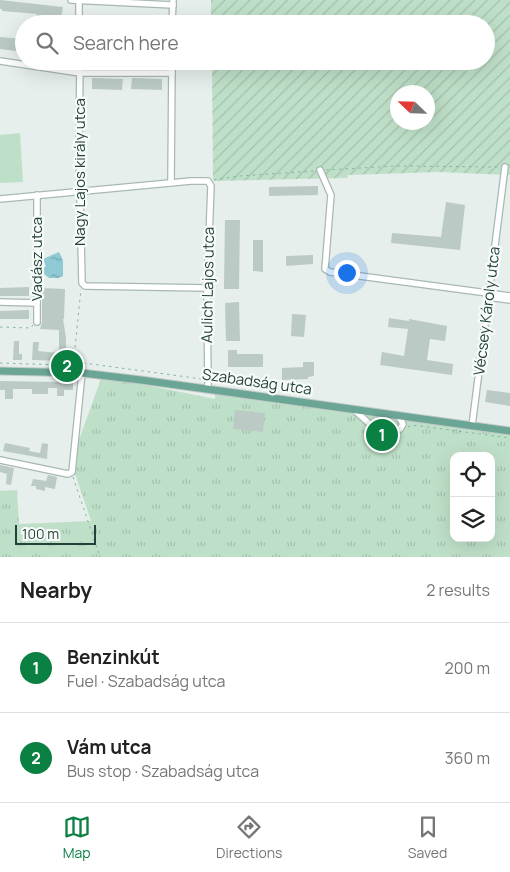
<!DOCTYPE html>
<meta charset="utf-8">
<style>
:root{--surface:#fff;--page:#f2f2f2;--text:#222;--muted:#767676;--line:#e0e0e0;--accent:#0b8043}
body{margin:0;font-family:Manrope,sans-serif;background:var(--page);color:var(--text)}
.controls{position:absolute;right:15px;bottom:15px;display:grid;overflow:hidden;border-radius:10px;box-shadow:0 5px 20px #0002}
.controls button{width:45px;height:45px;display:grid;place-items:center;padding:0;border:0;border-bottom:1px solid var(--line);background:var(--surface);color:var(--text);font:25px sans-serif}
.compass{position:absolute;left:390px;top:85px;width:45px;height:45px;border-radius:50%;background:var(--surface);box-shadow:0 5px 20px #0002;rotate:293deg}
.scale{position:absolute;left:15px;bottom:12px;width:81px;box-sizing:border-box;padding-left:5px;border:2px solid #24423a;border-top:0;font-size:14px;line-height:18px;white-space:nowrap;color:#24423a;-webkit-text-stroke:4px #f7fbf9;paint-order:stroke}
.you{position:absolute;left:346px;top:272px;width:18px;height:18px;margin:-12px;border:4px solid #fff;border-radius:50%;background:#1a73e8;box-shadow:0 0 0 8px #1a73e833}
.badge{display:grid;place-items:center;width:32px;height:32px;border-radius:50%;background:var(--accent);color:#fff;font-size:16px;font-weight:700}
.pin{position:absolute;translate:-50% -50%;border:2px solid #fff;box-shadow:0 1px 5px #0006}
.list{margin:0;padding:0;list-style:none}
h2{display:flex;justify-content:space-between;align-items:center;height:65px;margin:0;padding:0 20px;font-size:21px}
h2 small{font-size:16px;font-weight:400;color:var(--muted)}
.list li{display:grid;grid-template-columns:32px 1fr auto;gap:15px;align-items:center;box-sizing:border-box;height:90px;padding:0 20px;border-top:1px solid var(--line)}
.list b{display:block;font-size:19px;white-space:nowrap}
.list p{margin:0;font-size:16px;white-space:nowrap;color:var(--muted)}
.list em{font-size:16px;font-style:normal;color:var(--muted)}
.icon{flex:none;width:28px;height:28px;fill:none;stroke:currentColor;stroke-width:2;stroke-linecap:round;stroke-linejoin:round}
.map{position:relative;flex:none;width:510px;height:557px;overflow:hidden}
.search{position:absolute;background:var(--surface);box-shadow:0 5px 20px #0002;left:15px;right:15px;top:15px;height:55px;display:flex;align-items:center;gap:12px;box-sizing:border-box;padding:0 18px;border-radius:28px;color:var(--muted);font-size:19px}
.sheet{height:245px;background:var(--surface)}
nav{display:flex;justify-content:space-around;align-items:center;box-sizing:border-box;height:70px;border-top:1px solid var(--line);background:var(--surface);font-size:14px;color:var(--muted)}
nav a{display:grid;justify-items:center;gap:2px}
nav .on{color:var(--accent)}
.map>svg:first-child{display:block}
.grass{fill:url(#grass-tufts);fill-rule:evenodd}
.park{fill:#bfe0c8}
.garden{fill:url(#garden-furrows);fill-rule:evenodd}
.water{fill:url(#water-ripples)}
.building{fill:#bbcac4}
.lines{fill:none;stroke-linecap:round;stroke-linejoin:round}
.minor-casing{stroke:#a8b8b2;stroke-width:8}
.major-casing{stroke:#c2cac8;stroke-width:9}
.path{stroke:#86b3a5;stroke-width:1;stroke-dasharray:2.5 4;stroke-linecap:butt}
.minor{stroke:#fff;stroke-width:5.5}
.major{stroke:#6aa596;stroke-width:7}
.labels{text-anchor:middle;stroke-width:4.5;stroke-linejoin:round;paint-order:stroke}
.street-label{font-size:15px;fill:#24423a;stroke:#f7fbf9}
</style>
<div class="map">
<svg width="510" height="557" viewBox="0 0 510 557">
<defs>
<pattern id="grass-tufts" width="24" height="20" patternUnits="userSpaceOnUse" patternTransform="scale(1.25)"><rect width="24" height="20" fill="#bfe0c8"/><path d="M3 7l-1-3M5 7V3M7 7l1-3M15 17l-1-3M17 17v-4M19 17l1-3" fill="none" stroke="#a4c1ad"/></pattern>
<pattern id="garden-furrows" width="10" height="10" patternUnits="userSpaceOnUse" patternTransform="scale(1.25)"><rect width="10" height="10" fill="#bfe0c8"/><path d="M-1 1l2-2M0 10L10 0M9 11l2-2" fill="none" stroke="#a4c1ad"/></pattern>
<pattern id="water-ripples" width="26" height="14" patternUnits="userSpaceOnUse" patternTransform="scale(1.25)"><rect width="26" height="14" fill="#8ec9d4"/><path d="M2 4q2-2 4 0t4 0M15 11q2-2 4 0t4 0" fill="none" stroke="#74a5ad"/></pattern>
</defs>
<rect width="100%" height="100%" fill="#e6efeb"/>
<path class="grass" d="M102,376L215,399V394L510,433V557H0V491L17,490L19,524L91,521L71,462ZM454,456H491V538H454Z"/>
<path class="park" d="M20,133L23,182L0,183V135Z"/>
<path class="garden" d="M211,0H510V175L439,172L348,175L347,178L215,181L213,180L212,61H486V24H211ZM398,92H428V122H398Z"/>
<path class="water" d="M59,252L63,260V276L58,278H49L43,273L42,268L46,267L43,259Z"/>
<g class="building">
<path d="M0,0L63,7L61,18L45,16V18L36,17L37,14L2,11V9H0Z"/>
<path d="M0,37L24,39V52L0,49Z"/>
<path d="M92,78L123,79L122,90L92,89Z"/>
<path d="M132,78L162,79V90L131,89Z"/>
<path d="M318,186V195L269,196V187Z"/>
<path d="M446,202L465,205L460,250L391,243L392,233L441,237Z"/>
<path d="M225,220H240L239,289H224Z"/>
<path d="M253,240H263V272L253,271Z"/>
<path d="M313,255V264L286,266V256Z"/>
<path d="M29,287V296H0V288Z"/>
<path d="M42,288L65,289L64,319H63L66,338V361L32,360L33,342H39L38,351L59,353V330L40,329L42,322Z"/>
<path d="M239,302L240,341H226L225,303Z"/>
<path d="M29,310V319H0V311Z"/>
<path d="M292,314L306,315L304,337L291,336Z"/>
<path d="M389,318L409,321V319L447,326L445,341L430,339L427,360L453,364L452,375L380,365L382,352L404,356L408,329L388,327Z"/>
<path d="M14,341H19V354H22V360H13Z"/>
<path d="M228,350H237V354H263V367H228Z"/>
<path d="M303,362H314V376L308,377V379L282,380V368L303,367Z"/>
<path d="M58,380H73V390H64V396H57V388H48V394H32V389H13V399H5V390H0V381L57,382Z"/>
<path d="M487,390L510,393V406L485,402Z"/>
<path d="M235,410L265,413L263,432L233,429Z"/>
<path d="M5,443L30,448L29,451L40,453L42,443L48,444L47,459L3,451Z"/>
<path d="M0,465L14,468L11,485L6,484L7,474L0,472Z"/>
<path d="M48,475L57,477L55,489L45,487V491L36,489V486H31L33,479L46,481Z"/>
</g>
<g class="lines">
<g class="minor-casing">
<g id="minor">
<path d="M71,0L173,5"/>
<path d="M79,0V24"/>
<path d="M172,24L173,0"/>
<path d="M0,61L80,73H172"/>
<path d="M80,61L79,152L82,283L85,286L207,288"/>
<path d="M320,170L331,195L325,269L330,272L510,296"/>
<path d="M171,183L172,61"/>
<path d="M0,199L191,181H208L211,186L207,288L208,389"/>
<path d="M488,297L510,300"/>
<path d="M0,302L37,303"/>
<path d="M37,322V195"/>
<path d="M353,409L371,425L400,429L403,424L398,415"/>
<path d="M472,426L505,167"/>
<path d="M0,460L68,474L72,472L82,373"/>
</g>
</g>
<g class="major-casing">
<path id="major" d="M0,371L82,373L141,380L510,431"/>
</g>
<g class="path">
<path d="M326,170L396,166L499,167"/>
<path d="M214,180L239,176L314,171"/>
<path d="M0,327L31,328L33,325"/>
<path d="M0,363L62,365L69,361L202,379"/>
<path d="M73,367L81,289"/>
<path d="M408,427L412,425L510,438"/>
<path d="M73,477L100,557"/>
</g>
<use href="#minor" class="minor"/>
<use href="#major" class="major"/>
</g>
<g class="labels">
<g class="street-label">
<text transform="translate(80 172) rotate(-90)" y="5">Nagy Lajos király utca</text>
<text transform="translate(37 259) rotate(-90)" y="5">Vadász utca</text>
<text transform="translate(208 285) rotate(-89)" y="5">Aulich Lajos utca</text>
<text transform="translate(487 311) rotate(-83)" y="5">Vécsey Károly utca</text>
<text transform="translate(257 382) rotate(8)" y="5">Szabadság utca</text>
</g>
</g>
</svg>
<div class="controls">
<button><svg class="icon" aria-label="locate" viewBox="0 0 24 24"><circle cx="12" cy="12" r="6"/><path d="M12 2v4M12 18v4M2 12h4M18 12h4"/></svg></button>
<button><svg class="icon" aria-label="layers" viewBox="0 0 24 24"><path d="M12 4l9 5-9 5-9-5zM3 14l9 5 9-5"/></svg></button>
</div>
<svg class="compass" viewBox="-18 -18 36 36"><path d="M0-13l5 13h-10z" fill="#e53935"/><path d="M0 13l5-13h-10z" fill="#767676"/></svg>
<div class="scale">100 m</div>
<div class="you"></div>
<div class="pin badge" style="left:382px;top:435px">1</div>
<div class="pin badge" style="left:67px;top:366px">2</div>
<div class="search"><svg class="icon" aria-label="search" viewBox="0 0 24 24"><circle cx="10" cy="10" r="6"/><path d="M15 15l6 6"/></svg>Search here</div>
</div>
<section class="sheet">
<h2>Nearby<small>2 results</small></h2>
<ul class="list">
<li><span class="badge">1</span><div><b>Benzinkút</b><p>Fuel · Szabadság utca</p></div><em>200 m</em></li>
<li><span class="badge">2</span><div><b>Vám utca</b><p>Bus stop · Szabadság utca</p></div><em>360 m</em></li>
</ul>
</section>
<nav>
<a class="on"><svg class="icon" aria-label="map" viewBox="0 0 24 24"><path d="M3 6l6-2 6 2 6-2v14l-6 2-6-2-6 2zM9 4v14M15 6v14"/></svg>Map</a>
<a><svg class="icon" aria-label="directions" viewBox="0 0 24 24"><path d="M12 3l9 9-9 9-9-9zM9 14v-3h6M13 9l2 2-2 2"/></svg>Directions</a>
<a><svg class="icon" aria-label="saved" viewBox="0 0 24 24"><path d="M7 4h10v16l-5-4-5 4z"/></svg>Saved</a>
</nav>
